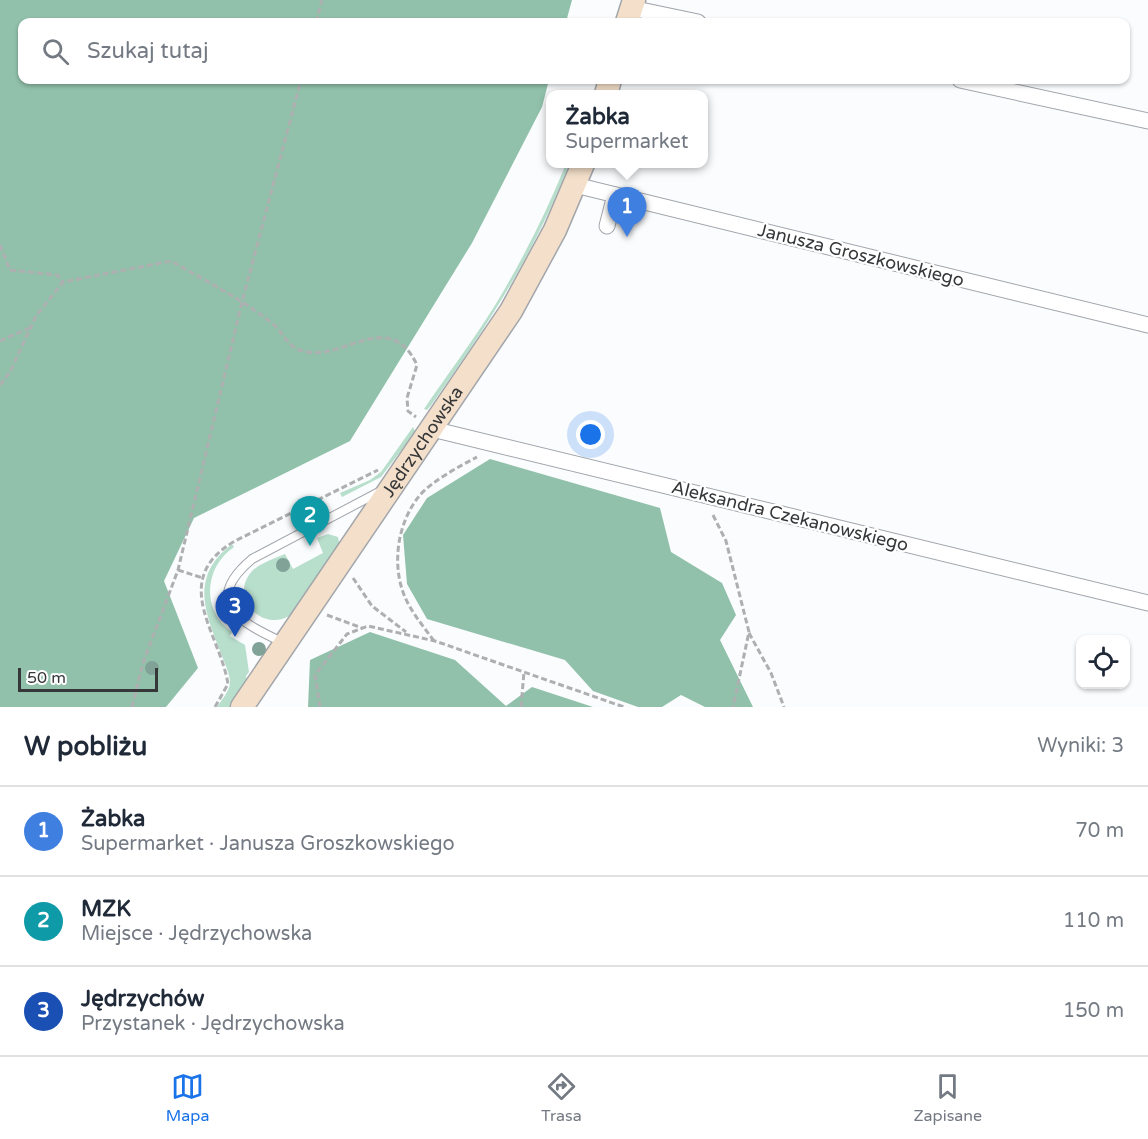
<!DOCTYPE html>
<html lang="pl">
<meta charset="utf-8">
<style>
:root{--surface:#fff;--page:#f2f2f3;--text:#1f2937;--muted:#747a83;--line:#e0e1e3;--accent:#1a73e8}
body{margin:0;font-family:"Varela Round",sans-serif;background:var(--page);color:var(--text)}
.controls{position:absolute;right:18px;bottom:18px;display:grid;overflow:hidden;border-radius:12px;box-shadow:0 2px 4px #0004}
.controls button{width:54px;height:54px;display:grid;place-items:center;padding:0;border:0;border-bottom:2px solid var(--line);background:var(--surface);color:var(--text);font:30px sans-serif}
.scale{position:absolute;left:18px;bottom:15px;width:140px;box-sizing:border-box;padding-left:6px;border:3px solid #353739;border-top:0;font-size:16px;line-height:21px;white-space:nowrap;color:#353739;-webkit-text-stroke:4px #fff;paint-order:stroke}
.you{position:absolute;left:591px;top:435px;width:21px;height:21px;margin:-15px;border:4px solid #fff;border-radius:50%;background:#1a73e8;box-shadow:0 0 0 9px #1a73e833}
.badge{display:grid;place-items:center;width:39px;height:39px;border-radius:50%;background:var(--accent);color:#fff;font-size:20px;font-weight:700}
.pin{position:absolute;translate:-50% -50px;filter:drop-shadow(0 2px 3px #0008)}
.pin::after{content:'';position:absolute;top:32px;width:21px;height:18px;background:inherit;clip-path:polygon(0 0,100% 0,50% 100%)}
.popup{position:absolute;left:546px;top:90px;width:162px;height:78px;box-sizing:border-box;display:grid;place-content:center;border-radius:12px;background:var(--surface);filter:drop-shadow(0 2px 4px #0005);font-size:20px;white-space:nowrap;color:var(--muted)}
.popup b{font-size:22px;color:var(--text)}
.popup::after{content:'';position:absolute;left:50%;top:100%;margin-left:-12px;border:12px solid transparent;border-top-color:var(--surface)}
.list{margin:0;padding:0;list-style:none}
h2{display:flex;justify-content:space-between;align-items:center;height:78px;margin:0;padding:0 24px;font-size:26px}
h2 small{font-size:20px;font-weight:400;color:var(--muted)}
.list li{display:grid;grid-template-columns:39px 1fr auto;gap:18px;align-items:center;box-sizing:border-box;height:90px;padding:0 24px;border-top:2px solid var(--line)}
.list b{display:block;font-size:22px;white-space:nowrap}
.list p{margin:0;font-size:20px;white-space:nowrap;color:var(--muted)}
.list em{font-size:20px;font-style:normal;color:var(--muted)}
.icon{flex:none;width:33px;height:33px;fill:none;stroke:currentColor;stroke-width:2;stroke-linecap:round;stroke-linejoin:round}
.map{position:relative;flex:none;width:1148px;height:707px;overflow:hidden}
.search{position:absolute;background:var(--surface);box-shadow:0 2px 4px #0004;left:18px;right:18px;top:18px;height:66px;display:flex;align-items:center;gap:15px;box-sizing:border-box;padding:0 21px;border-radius:12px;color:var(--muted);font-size:22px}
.sheet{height:348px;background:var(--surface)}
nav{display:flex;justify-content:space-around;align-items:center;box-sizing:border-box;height:84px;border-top:2px solid var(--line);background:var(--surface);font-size:16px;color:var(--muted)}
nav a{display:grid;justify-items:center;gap:3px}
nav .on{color:var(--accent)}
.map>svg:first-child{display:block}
.green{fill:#b8decc}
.forest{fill:#91c1aa}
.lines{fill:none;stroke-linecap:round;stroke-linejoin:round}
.service-casing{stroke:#a2a6ab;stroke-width:10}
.minor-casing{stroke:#a2a6ab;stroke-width:17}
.secondary-casing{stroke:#a2a6ab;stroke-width:25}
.path{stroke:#adafb1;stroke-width:3;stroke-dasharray:6 3;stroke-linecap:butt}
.service{stroke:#fff;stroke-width:8}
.minor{stroke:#fff;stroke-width:15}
.secondary{stroke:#f4e0ca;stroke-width:22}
.tree{fill:#81a297}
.labels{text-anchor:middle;stroke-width:4.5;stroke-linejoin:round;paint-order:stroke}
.street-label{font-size:18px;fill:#353739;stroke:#fff}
</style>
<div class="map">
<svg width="1148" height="707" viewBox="0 0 1148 707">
<rect width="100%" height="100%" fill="#fafcfe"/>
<g class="green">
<path d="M566,164H569C536,251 486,328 432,404L427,410L424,409C447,375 472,342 494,307C522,261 546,213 566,164Z"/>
<path d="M413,427L415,431L413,435L381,477L342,497L340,493L370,480L381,472Z"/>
<path d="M328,534L338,537L340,548C330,561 299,610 289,616C264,631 231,601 249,575C256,564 274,559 285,554L293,569L323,553L317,538Z"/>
<path d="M232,544L234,547C204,567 201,611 232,632L230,636L245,645L249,672L246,676L247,682L230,707H217C222,699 229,692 230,683C230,674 225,664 222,656C206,613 188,578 232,544Z"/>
</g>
<g class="forest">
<path d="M0,0H572L566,22H22V80H549L542,107L472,243L350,441L194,518L164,581L198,668L166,707H0Z"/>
<path d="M490,459L660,508L671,552L722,583L736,615L720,640L753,707H705L681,695L662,707H638L593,691L565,660L427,619L407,584L403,535L427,498Z"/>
<path d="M370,632L455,660L506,706L532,687L593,707H308L310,660Z"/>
</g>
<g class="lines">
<g class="service-casing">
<path id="service" d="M284,643C242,623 200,603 252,559L379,492"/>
</g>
<g class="minor-casing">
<g id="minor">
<path d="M631,8L698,22"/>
<path d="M960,80L1148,121"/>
<path d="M575,185L1148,325"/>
<path d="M607,226L615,195"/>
<path d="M432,429L1148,603"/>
</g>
</g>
<g class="secondary-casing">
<g id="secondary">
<path d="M627,22L634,0"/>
<path d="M606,94L610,80"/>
<path id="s1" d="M242,707L511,311L555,230L583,164"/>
</g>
</g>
<g class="path">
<path d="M316,22L322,0"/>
<path d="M0,245L10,270L57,275L63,282"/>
<path d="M0,341L29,328"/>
<path d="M0,385L10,372L36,316L63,282L171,261C206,281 242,299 273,324C287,336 286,348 307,352C345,359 390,308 417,365L407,398L408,411L416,417"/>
<path d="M713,515L726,541L749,632L733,707"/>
<path d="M178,570L203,578"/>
<path d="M353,578L372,606L406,632"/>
<path d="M327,615L362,628"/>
<path d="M749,633L771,673L784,707"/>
<path d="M434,641C426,630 417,619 410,607C390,574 395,525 420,495C432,481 460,466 477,457"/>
<path d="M132,707L143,663L178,570L242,302L301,80"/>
<path d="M215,707L228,684C220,633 168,580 235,541L378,470"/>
<path d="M320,707L315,675L347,634L368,626L435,641L624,707"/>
<path d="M521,707L524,672"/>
</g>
<use href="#service" class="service"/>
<use href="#minor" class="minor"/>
<use href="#secondary" class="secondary"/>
</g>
<g class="tree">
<circle cx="283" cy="565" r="7"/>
<circle cx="259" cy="649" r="7"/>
<circle cx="152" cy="668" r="7"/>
</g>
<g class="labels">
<g class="street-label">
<text transform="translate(861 255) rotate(14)" y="6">Janusza Groszkowskiego</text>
<text dy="6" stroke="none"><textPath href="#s1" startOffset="321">Jędrzychowska</textPath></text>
<text transform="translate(790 516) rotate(14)" y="6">Aleksandra Czekanowskiego</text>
</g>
</g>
</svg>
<div class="controls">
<button><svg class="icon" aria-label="locate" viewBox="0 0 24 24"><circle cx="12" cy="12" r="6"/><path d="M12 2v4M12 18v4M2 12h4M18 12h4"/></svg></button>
</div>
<div class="scale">50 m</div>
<div class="you"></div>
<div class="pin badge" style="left:627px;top:237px;background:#3f7fe0">1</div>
<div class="popup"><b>Żabka</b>Supermarket</div>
<div class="pin badge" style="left:310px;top:546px;background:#0f9aa8">2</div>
<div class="pin badge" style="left:235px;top:637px;background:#1a4fb4">3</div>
<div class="search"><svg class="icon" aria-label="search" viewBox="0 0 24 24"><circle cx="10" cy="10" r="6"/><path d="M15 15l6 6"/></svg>Szukaj tutaj</div>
</div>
<section class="sheet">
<h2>W pobliżu<small>Wyniki: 3</small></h2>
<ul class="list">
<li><span class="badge" style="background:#3f7fe0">1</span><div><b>Żabka</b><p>Supermarket · Janusza Groszkowskiego</p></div><em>70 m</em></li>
<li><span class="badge" style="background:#0f9aa8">2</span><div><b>MZK</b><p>Miejsce · Jędrzychowska</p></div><em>110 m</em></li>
<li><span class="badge" style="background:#1a4fb4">3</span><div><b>Jędrzychów</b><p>Przystanek · Jędrzychowska</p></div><em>150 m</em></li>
</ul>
</section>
<nav>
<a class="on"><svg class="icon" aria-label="map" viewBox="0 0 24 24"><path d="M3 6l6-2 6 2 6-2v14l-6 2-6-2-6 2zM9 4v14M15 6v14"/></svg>Mapa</a>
<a><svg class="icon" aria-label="directions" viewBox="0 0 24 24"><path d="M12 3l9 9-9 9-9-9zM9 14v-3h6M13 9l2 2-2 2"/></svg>Trasa</a>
<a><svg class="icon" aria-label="saved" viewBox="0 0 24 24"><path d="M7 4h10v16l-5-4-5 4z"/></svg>Zapisane</a>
</nav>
